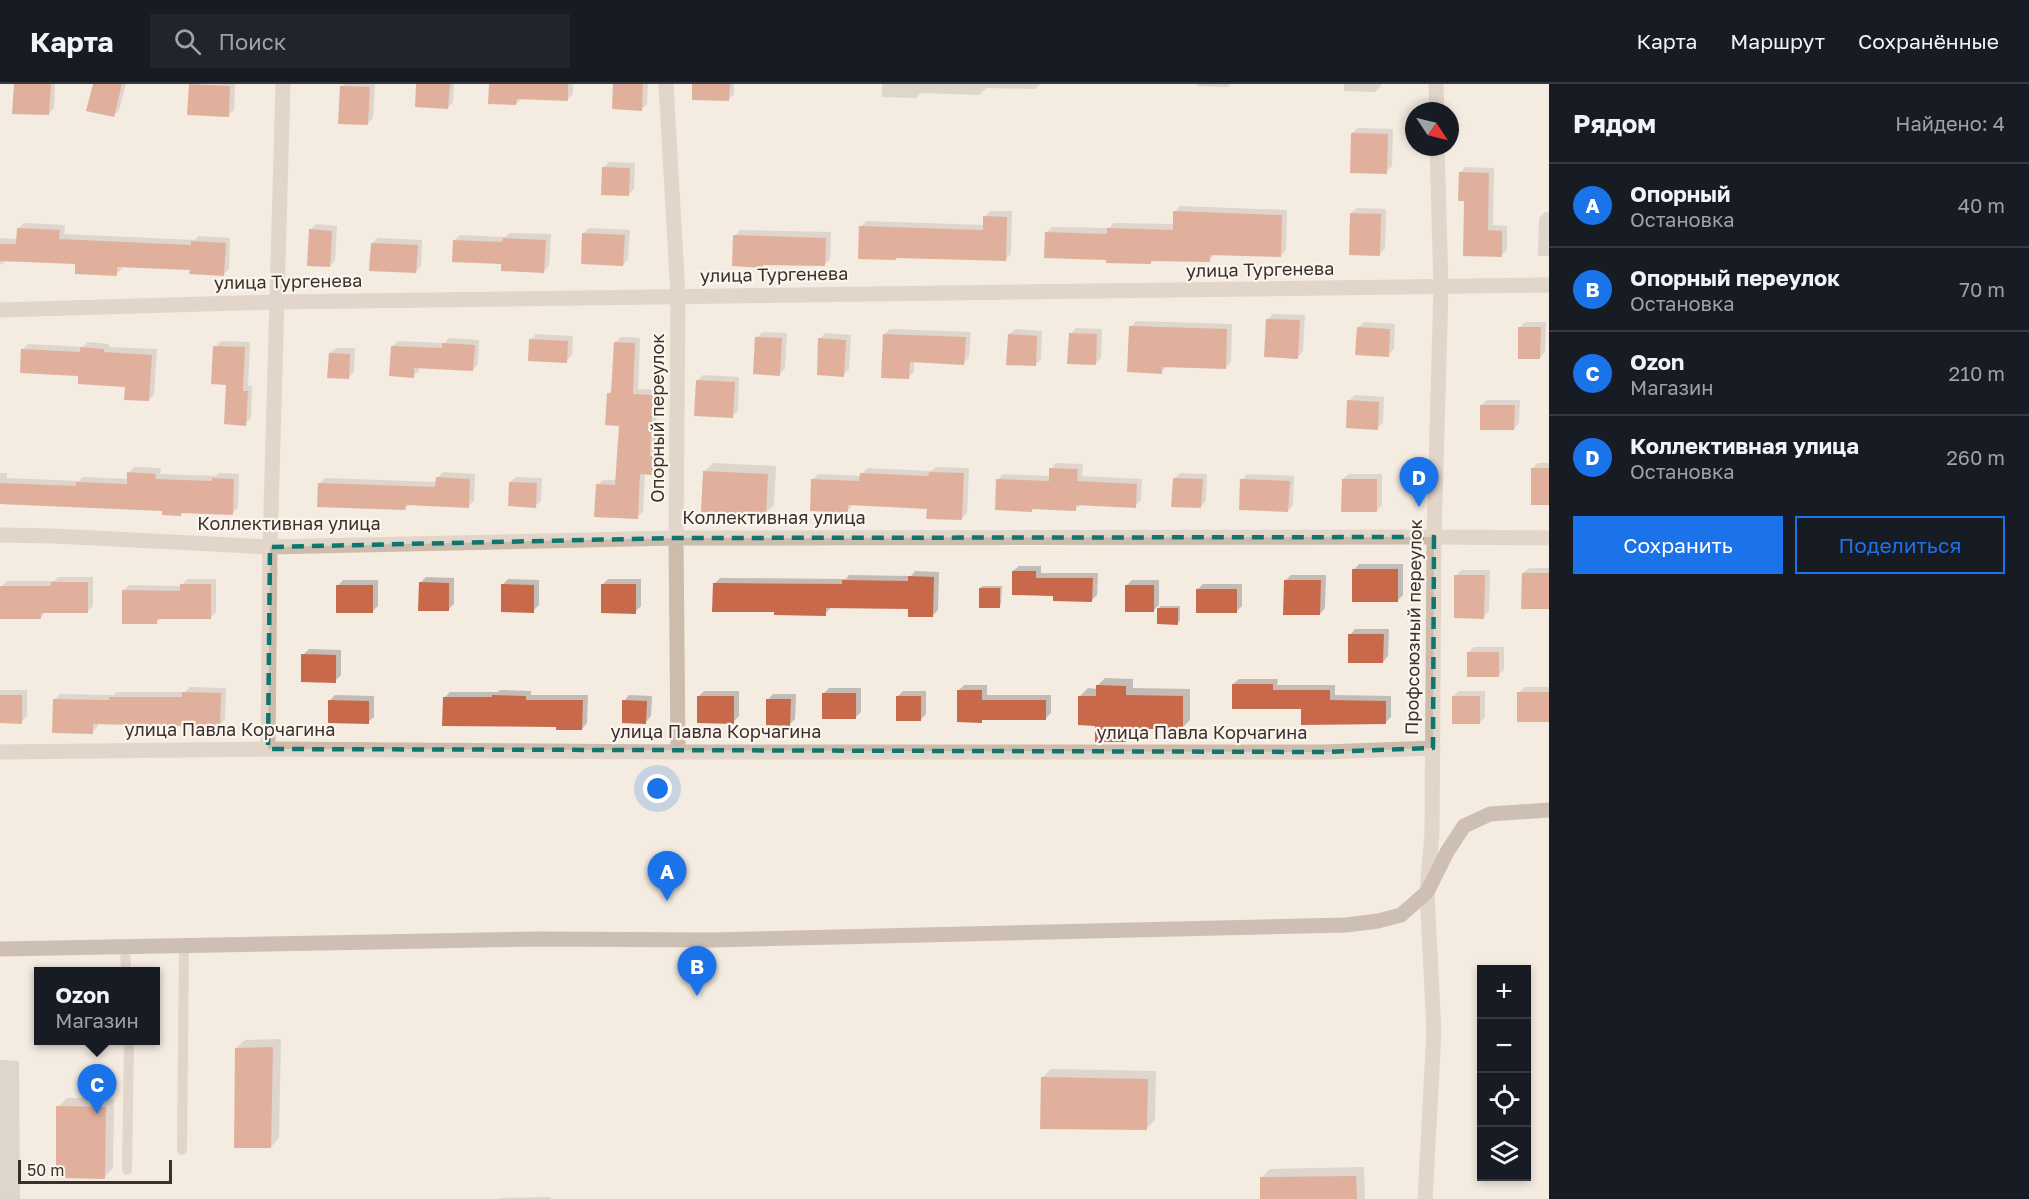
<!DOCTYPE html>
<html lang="ru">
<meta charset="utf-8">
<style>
:root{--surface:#171b24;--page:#20242c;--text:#f1f3f6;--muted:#9ea1a6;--line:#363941;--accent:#1a73e8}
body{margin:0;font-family:"Golos Text",sans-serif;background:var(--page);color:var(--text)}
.controls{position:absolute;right:18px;bottom:18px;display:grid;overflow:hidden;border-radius:0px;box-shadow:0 3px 9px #0003}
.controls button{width:54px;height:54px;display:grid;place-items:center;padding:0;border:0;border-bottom:2px solid var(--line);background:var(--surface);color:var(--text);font:30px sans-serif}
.compass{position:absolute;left:1405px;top:18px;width:54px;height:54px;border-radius:50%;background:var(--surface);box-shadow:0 3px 9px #0003;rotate:125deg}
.scale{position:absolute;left:18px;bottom:15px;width:154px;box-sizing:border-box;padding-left:6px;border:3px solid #3b302b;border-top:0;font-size:16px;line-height:21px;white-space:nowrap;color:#3b302b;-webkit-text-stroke:4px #fbf5ee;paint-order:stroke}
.you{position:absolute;left:658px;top:705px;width:21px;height:21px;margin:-15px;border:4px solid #fff;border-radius:50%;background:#1a73e8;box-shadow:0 0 0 9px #1a73e833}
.badge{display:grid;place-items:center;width:39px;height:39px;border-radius:50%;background:var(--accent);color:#fff;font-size:20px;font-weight:700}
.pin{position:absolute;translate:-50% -50px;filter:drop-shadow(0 2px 3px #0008)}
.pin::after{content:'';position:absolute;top:32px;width:21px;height:18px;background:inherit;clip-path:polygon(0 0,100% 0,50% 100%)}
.popup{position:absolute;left:34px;top:883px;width:126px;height:78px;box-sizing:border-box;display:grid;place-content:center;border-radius:0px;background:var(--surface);filter:drop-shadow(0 2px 4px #0005);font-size:20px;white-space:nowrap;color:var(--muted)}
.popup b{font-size:22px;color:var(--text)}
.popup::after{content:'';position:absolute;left:50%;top:100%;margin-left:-12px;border:12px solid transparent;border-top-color:var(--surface)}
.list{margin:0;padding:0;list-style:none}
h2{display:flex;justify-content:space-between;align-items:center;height:78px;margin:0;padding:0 24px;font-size:26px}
h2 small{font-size:20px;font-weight:400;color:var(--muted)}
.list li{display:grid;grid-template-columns:39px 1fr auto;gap:18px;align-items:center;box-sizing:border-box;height:84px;padding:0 24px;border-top:2px solid var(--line)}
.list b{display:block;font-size:22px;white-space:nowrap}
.list p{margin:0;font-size:20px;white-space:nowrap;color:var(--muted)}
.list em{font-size:20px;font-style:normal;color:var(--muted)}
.actions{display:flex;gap:12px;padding:18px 24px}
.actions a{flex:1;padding:14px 0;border:2px solid var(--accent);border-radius:0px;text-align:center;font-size:21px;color:var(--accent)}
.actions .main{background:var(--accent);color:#fff}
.icon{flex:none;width:33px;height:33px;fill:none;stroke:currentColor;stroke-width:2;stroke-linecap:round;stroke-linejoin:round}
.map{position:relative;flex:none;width:1549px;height:1115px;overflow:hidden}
header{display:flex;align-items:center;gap:36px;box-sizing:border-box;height:84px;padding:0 30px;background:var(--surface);border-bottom:2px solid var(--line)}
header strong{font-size:28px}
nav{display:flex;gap:33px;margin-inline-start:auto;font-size:21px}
.search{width:420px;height:54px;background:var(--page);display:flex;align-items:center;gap:15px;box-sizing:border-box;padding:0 21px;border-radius:0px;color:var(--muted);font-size:22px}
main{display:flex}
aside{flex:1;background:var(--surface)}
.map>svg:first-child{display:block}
.shadow{fill:#0003}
.building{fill:#c8694b}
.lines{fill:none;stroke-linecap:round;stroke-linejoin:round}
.lane{stroke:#cdbbac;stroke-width:10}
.street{stroke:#cdbbac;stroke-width:15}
.secondary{stroke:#a18a7d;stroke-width:15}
.marked{fill:none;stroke:#0f766e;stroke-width:4.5;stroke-dasharray:12 8;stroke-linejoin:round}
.labels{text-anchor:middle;stroke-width:4.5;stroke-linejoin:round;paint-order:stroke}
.street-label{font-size:18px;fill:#3b302b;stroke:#fbf5ee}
</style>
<header>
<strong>Карта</strong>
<div class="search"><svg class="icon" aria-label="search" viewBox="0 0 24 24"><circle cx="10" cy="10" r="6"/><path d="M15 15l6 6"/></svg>Поиск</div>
<nav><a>Карта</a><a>Маршрут</a><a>Сохранённые</a></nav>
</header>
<main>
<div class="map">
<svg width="1549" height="1115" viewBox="0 0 1549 1115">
<rect width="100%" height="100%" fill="#f4ebe1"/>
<g class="shadow">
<path d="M15,0H55L54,24L48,30Z"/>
<path d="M94,0H126L119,26L114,32Z"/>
<path d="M235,0L234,26L228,31L190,1Z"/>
<path d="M344,0H375L373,34L368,39L341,3Z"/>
<path d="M418,0H454L453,18L448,23Z"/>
<path d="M490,0H573V10L567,16L522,14L516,20Z"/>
<path d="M614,0H648L647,20L642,25Z"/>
<path d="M694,0H734V10L728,16Z"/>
<path d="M882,0H1040L1035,5L986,4L980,11L920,9L916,14L882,13Z"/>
<path d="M1197,0H1230L1228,3L1197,2Z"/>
<path d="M1344,0H1381V2L1375,8L1344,7Z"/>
<path d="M1358,44L1393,45L1392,82L1386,88L1352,49Z"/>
<path d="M609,78L635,79L634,105L628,111L604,83Z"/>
<path d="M1466,83L1494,84L1493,141L1507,142V166L1501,171L1466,116L1460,89Z"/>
<path d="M1180,122L1287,126L1286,166L1280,172L1215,170L1209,177L1154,175L1150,179L1108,174L1046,149L1052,143L1109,144L1114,139L1174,140L1175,128Z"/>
<path d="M1357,124L1386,125L1385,165L1379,170L1351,129Z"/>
<path d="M990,127H1012L1011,170L1006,175L898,173L896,175L861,143L866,137L984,141V133Z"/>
<path d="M1545,128H1549V172H1538L1539,134Z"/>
<path d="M24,139L65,141L64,150L195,156L198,152L230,154L229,185L223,191L191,185L122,182V185L116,190L77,179L7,176L0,181V154L18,155V145Z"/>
<path d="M316,140L337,142L335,176L330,182L310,146Z"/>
<path d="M589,144L630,146L628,175L623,181L583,150Z"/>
<path d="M740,146L831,148L830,175L824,181L765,179L763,182L735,152Z"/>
<path d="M510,149L551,150L549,182L544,188L503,178L455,156L460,151L505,153Z"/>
<path d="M378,154L422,156L421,182L416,188L372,159Z"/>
<path d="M1273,230L1305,231L1303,267L1298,273L1267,236Z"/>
<path d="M1136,237L1232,240L1231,278L1225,284L1167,283L1161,288L1131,243Z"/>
<path d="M1364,238L1395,240L1394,265L1388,271L1358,244Z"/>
<path d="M1525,238H1546L1545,268L1540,273L1520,243Z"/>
<path d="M1076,244L1102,245L1101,274L1095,280L1071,250Z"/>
<path d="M890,245L971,248L969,273L964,279L914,277V288L908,293L884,250Z"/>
<path d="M1015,245L1042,247L1041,275L1035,281L1009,251Z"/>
<path d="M762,248L787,249L785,285L779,290L757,254Z"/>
<path d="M825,249L851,251L849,285L843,291L820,255Z"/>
<path d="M536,250L573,252L572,271L566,277L531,256Z"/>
<path d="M621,253L640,254L638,305L658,306L655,367H658L657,384L652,390L645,389L643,428L637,433L597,401L603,396H617L620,340L609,309L613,305L615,259Z"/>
<path d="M449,254L479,256L478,280L473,286L419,283V287L413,292L392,262L398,257L445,259Z"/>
<path d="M221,257L250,258L248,302H252L251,334L245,340L227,299L215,263Z"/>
<path d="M87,258L109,260V263L157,265L154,310L149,316L127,301L80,291L22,266L28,260L83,263Z"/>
<path d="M336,264H355L354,288L348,294L330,269Z"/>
<path d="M703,291L739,293L738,327L732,332L697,297Z"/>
<path d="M1355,311L1384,313L1383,339L1377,344L1349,317Z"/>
<path d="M1487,316H1520L1519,339L1514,345L1482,321Z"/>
<path d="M713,379L776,382L774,421L765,430L704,388Z"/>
<path d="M1056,379L1083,380L1082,392L1142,395L1141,416L1135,422L1081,420L1076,425L1034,423L1031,426L998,396L1003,390L1050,392L1051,385Z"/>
<path d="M1538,379H1549V420L1532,385Z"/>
<path d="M134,383L161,384L160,390L216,392L219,389L239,390L238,424L232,429L184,427L180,431L164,426L0,420V389H7V394L79,397L83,393L128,395L129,389Z"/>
<path d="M936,383L969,384L967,429L961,435L928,423L853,420L847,428L813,395L818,390L861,392L867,384L931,387Z"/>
<path d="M443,388L475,390L474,417L468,422L410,419L405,425L320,399L325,394L437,398V394Z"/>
<path d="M1180,389L1207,390L1206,417L1200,423L1174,395Z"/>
<path d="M1247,390L1294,392L1293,421L1288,427L1242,396Z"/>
<path d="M1349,390H1382V421L1376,427L1343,395Z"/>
<path d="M516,393L542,394L541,417L535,422L510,398Z"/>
<path d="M1359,480H1403V511L1397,517L1354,486Z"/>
<path d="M1019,482H1041V489H1098L1097,511L1092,516L1055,510L1013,487Z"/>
<path d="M1529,484H1549V524L1523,489Z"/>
<path d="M1461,486H1490L1489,527L1484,533L1456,492Z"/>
<path d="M915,487L939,488L938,526L933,531L909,523H831L825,530L776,527L714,500L720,494L846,495L849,491L911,492Z"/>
<path d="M1291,491H1326L1325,524L1320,530L1285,497Z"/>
<path d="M58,493H93V522L87,528L47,527L41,533L2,502L7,497H54Z"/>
<path d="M426,493L454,494V520L448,526L420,499Z"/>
<path d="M187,495H216V528L210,534L162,533L156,539L123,507L129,501L181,502Z"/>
<path d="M508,495L539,496V521L533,527L502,501Z"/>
<path d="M608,495H641V522L635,528L603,500Z"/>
<path d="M343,496H378V522L372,528L338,502Z"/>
<path d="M1132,496H1159V524V521L1153,527L1127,501Z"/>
<path d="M1203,500H1242V522L1236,528L1198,505Z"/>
<path d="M983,502H1002L1001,520L999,523L980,504Z"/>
<path d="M1161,522H1180V537L1177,539L1159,524Z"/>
<path d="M1355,545H1389L1388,572L1383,578L1350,551Z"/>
<path d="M1474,563H1504V586L1498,592L1468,569Z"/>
<path d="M309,565L341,566V591L335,597L303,571Z"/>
<path d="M1105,594L1133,595V604L1190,605V636L1182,644L1133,643V649L1125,657L1097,640L1080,612L1088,604L1097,605V602Z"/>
<path d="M1239,595H1278L1277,601H1335V611L1391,612V633L1385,639L1303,624L1233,600Z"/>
<path d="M964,601H987V611H1051V629L1045,635L984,634L981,637L959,606Z"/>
<path d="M190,603L226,604L225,635L220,641L98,638V642L92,648L54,616L60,610L114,611L116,608H185Z"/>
<path d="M1524,603H1549V636L1519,609Z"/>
<path d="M829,604H861V628L855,634L824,609Z"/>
<path d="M0,606H27V632L21,638L0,637Z"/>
<path d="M500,606L531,607V611H588L587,639L582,645L557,641L444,614L450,608H498Z"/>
<path d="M704,607H739V632L733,638L699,612Z"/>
<path d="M903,607H926V630L920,636L897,613Z"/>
<path d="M1459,607H1485V633L1479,639L1453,612Z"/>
<path d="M773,610H796L795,635L790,640L768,616Z"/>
<path d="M335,611L374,612V633L368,638L329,617Z"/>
<path d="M629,611L652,612L651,632L646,638L624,617Z"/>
<path d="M281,955L279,1054L271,1063L236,964L245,956Z"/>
<path d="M0,976L19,977L20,1115H0Z"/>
<path d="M1051,985L1156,987L1155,1036L1146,1045L1042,994Z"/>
<path d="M67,1014L114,1015L113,1084L104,1093L58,1023Z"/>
<path d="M1364,1083L1365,1115H1261V1094L1270,1085Z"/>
<path d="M551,1113V1115H498L499,1114Z"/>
</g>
<g class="building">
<path d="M14,0H51L49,31L12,30Z"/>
<path d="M93,0H122L114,33L86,27Z"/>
<path d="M189,0L230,2L229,33L187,31Z"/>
<path d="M416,0H450L448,25L415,23Z"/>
<path d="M489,0H568V17L517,15L516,21L488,20Z"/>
<path d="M613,0H643L642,27L612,25Z"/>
<path d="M692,0H730L729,17L692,16Z"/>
<path d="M340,2L370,3L368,41L338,40Z"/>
<path d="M1351,49L1388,50L1387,90L1350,89Z"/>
<path d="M602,83L630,84L629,112L601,111Z"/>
<path d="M1459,88L1489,89L1488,146L1502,147V173L1463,172L1464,117H1458Z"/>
<path d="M1173,127L1282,131L1281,173L1210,171V178L1151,177V180L1106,179V176L1044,174L1045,148L1107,150V144L1173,146Z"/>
<path d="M1350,129L1381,130L1380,172L1349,171Z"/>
<path d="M983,132L1007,133L1006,177L896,174V176L858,175L859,142L983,146Z"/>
<path d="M17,144L60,146L59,155L191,161V157L226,159L224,192L189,190L190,186L117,183V192L75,190V180L0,177V160H16Z"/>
<path d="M309,145L332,147L330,183L307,182Z"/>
<path d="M582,149L625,151L623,182L581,180Z"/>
<path d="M733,151L826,154L825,182L763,181V184L732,182Z"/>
<path d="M503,154L546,156L544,189L501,187V180L452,178L453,156L502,158Z"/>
<path d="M371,159L418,161L416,189L369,187Z"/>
<path d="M1266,235L1300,236L1298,275L1264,273Z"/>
<path d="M1129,242L1227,245L1226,285L1162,283V290L1127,288Z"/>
<path d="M1357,243L1390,245L1389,273L1355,271Z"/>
<path d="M1518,243H1541L1540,275H1518Z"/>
<path d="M1069,249L1097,250L1096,281L1067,280Z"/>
<path d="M883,250L966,253L964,281L910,278L909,295L881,294Z"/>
<path d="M1008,250L1037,252L1036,282L1006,281Z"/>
<path d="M755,253L782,254L780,292L753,290Z"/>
<path d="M818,254L846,256L844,293L817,291Z"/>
<path d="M529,255L568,257L567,279L528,277Z"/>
<path d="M614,258L635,259L633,310L653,311L650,372H653L652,391L640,390L638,435L594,433L596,400L615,401L619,342L605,341L607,309H611Z"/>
<path d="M442,259L475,261L473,287L414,284V294L389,292L391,262L442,264Z"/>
<path d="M213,262L245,263L243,307H248L246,342L224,340L226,301L211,300Z"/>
<path d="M80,263L104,265V268L152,271L149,317L124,316L125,303L78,300V292L20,289L21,265L80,268Z"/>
<path d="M329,269L350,270L349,295L327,294Z"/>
<path d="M696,296L735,298L733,334L694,332Z"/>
<path d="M1347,316L1379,318L1378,346L1346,344Z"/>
<path d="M1480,321H1515L1514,346H1480Z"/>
<path d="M1049,384L1078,385L1077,397L1137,400L1136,424L1076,421V427L1032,425V428L995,426L996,395L1049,397Z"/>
<rect x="1531" y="384" width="18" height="37"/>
<path d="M703,387L768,390L766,431L701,428Z"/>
<path d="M127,388L156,390L155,395L212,397V394L234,395L233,431L181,429V432L162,431V427L0,420V399L76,402V398L127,400Z"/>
<path d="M929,388L964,389L962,436L926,435L927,425L848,421V429L810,427L811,395L859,397L860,389L928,392Z"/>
<path d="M436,393L470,395L469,424L406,421L405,426L317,423L318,399L435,403Z"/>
<path d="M1173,394L1203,395L1201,424L1171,423Z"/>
<path d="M1240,395L1290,397L1288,428L1239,426Z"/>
<path d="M1342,395H1377V428H1341Z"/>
<path d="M509,398L537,399L536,424L508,422Z"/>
<rect x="1352" y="485" width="46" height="33"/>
<path d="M1012,487H1036V494H1093L1092,518L1053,517V512L1012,511Z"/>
<path d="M1522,489H1549V525H1521Z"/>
<path d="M1454,491H1485L1484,535L1454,534Z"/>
<path d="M908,492L934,493L933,533H908V525L826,524V532L774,531V528H712L713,499L842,500V496L908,497Z"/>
<path d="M1284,496H1321L1320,531H1283Z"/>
<path d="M51,498H88V529H41V535H0V502H51Z"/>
<path d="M419,498L449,499V527H418Z"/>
<path d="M180,500H211V535H157V540H122V506L180,507Z"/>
<path d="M501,500L534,501V529L501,528Z"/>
<path d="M601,500H636V530L601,529Z"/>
<rect x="336" y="501" width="37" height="28"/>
<rect x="1125" y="501" width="29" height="27"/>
<rect x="979" y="504" width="21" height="20"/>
<rect x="1196" y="505" width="41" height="24"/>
<path d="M1157,524H1178V541L1157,540Z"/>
<path d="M1348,550H1384L1383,579H1348Z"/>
<rect x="1467" y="568" width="32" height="25"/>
<path d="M301,570L336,571V599L301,598Z"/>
<path d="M1232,600H1273V606H1330V616L1386,617V640L1301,641V625H1232Z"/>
<path d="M1096,601L1126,602V611L1183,612V645H1126V658H1095V642L1078,641V612H1096Z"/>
<path d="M957,606H982V616H1046V636H982V639L957,638Z"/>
<path d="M182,608L221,609L220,643L93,640V650L52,649L53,615L109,616V613H182Z"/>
<rect x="1517" y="608" width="32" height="30"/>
<rect x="822" y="609" width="34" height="26"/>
<path d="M0,611H22V640L0,639Z"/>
<path d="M492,611L526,612V616H583L582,646H556V643L442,642L443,613H492Z"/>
<path d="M697,612H734V640L697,639Z"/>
<rect x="896" y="612" width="25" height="25"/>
<rect x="1452" y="612" width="28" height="28"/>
<path d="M766,615H791L790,642L766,641Z"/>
<path d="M328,616L369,617V640L328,639Z"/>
<path d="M622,616L647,617L646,640L622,639Z"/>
<path d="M273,963L271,1064H234L235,964Z"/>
<path d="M1041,993L1148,995L1147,1046L1040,1045Z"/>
<path d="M56,1022L106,1023L105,1095L56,1094Z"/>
<path d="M1356,1092L1357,1115H1260V1093Z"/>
</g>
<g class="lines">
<g class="lane">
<path d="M125,863L126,888"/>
<path d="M182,1066L184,862"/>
<path d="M127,1086L129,956"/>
</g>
<g class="street">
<path d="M666,0L678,212L676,454L678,668"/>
<path d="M1436,0L1437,27"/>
<path d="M0,226L276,218L1549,201"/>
<path d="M0,451L54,452L270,463L676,454L1434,453L1549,454"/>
<path d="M268,665L270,463L283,0"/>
<path d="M0,668L268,665L678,668H1325L1433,664"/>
<path d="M1425,1115L1434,948L1427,808L1432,749L1434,453L1441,203L1437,63"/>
</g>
<path class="secondary" d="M0,865L541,855L711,856L1346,841L1378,837L1401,831L1427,808L1447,768L1464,742L1490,730L1549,726"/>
</g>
<path d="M0 0H1549V1115H0ZM1434,453L1433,664L1325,668L268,665L270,463L676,454Z" fill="#f4ebe1" fill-opacity=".55" fill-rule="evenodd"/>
<path class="marked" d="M1434,453L1433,664L1325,668L268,665L270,463L676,454Z"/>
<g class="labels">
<g class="street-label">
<text transform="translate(1260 186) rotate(-1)" y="6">улица Тургенева</text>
<text transform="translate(774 191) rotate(-1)" y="6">улица Тургенева</text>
<text transform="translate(288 198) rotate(-1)" y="6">улица Тургенева</text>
<text transform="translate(658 334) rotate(-90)" y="6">Опорный переулок</text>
<text x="774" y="440">Коллективная улица</text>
<text x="289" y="446">Коллективная улица</text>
<text transform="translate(1414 543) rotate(-89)" y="6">Профсоюзный переулок</text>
<text x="230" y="652">улица Павла Корчагина</text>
<text x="716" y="654">улица Павла Корчагина</text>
<text x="1202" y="655">улица Павла Корчагина</text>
</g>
</g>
</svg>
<div class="controls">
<button>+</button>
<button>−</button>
<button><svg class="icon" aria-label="locate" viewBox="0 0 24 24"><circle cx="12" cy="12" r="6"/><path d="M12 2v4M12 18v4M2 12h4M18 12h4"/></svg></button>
<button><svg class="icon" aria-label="layers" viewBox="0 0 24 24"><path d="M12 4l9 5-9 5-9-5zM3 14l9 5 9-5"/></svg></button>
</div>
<svg class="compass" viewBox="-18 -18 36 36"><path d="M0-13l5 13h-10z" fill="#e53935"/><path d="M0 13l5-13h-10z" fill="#9ea1a6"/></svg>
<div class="scale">50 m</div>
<div class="you"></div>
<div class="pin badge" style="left:667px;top:817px">A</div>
<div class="pin badge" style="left:697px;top:912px">B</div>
<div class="pin badge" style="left:97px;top:1030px">C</div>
<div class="popup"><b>Ozon</b>Магазин</div>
<div class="pin badge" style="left:1419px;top:423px">D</div>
</div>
<aside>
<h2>Рядом<small>Найдено: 4</small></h2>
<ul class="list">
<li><span class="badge">A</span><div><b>Опорный</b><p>Остановка</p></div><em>40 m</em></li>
<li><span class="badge">B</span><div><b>Опорный переулок</b><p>Остановка</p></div><em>70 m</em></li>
<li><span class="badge">C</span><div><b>Ozon</b><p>Магазин</p></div><em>210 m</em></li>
<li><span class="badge">D</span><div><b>Коллективная улица</b><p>Остановка</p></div><em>260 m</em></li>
</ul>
<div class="actions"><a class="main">Сохранить</a><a>Поделиться</a></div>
</aside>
</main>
